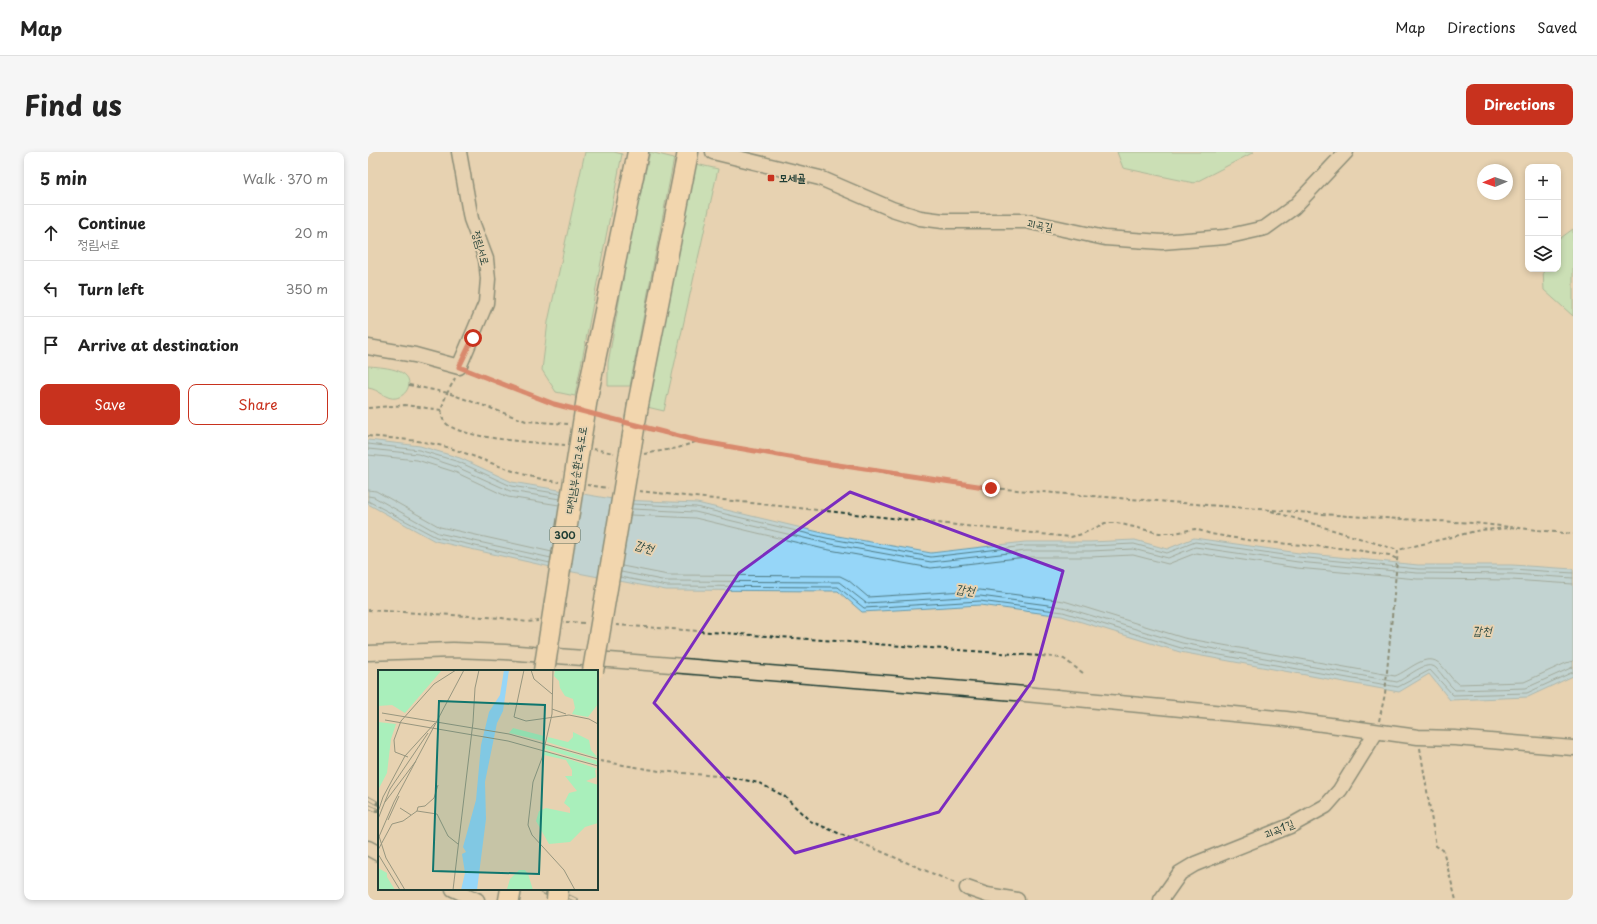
<!DOCTYPE html>
<meta charset="utf-8">
<style>
:root{--surface:#fff;--page:#f6f6f6;--text:#222;--muted:#767676;--line:#e0e0e0;--accent:#c8321e}
body{margin:0;font-family:"Playpen Sans","Poor Story",sans-serif;background:var(--page);color:var(--text)}
.controls{position:absolute;right:12px;top:12px;display:grid;overflow:hidden;border-radius:8px;box-shadow:0 2px 6px #0003}
.controls button{width:36px;height:36px;display:grid;place-items:center;padding:0;border:0;border-bottom:1px solid var(--line);background:var(--surface);color:var(--text);font:20px sans-serif}
.compass{position:absolute;left:1109px;top:12px;width:36px;height:36px;border-radius:50%;background:var(--surface);box-shadow:0 2px 6px #0003;rotate:268deg}
.stop{position:absolute;width:12px;height:12px;margin:-9px;border:3px solid #c8321e;border-radius:50%;background:#fff}
.stop.end{background:#c8321e;border-color:#fff;box-shadow:0 1px 4px #0008}
.list{margin:0;padding:0;list-style:none}
h2{display:flex;justify-content:space-between;align-items:center;height:52px;margin:0;padding:0 16px;font-size:17px}
h2 small{font-size:13px;font-weight:400;color:var(--muted)}
.list li{display:grid;grid-template-columns:26px 1fr auto;gap:12px;align-items:center;box-sizing:border-box;height:56px;padding:0 16px;border-top:1px solid var(--line)}
.list b{display:block;font-size:15px;white-space:nowrap}
.list p{margin:0;font-size:13px;white-space:nowrap;color:var(--muted)}
.list em{font-size:13px;font-style:normal;color:var(--muted)}
.actions{display:flex;gap:8px;padding:12px 16px}
.actions a{flex:1;padding:9px 0;border:1px solid var(--accent);border-radius:8px;text-align:center;font-size:14px;color:var(--accent)}
.actions .main{background:var(--accent);color:#fff}
.icon{flex:none;width:22px;height:22px;fill:none;stroke:currentColor;stroke-width:2;stroke-linecap:round;stroke-linejoin:round}
.map{position:relative;flex:none;width:1205px;height:748px;overflow:hidden;border-radius:8px}
header{display:flex;align-items:center;gap:24px;box-sizing:border-box;height:56px;padding:0 20px;background:var(--surface);border-bottom:1px solid var(--line)}
header strong{font-size:19px}
nav{display:flex;gap:22px;margin-inline-start:auto;font-size:14px}
.intro{display:flex;align-items:center;justify-content:space-between;box-sizing:border-box;height:96px;padding:0 24px}
h1{margin:0;font-size:28px}
.button{padding:10px 18px;border-radius:8px;background:var(--accent);color:#fff;font-size:14px;font-weight:700}
main{display:flex;gap:24px;padding:0 24px}
aside{flex:1;background:var(--surface);border-radius:8px;box-shadow:0 2px 6px #0003}
.map>svg:first-child{display:block}
.green{fill:#a9efbb;stroke:#649678}
.water{fill:#96d6f8;stroke:#69a}
.lines{fill:none;stroke-linecap:round;stroke-linejoin:round}
.shore{stroke:#4f7a82;stroke-width:1}
.minor-casing{stroke:#1f3d34;stroke-width:17}
.highway-casing{stroke:#1f3d34;stroke-width:23}
.path{stroke:#1f3d34;stroke-width:2;stroke-dasharray:4 3;stroke-linecap:butt}
.minor{stroke:#e7d2b1;stroke-width:14}
.highway{stroke:#fedbac;stroke-width:20}
.rail-casing{stroke:#1f3d34;stroke-width:4.5}
.rail{stroke:#e7d2b1;stroke-width:3;stroke-dasharray:9;stroke-linecap:butt}
.highway-bridge-casing{stroke:#1f3d34;stroke-width:23;stroke-linecap:butt}
.highway-bridge{stroke:#fedbac;stroke-width:20}
.route{stroke:#c8321e;stroke-width:5}
.marked{fill:none;stroke:#7b2cbf;stroke-width:3;stroke-linejoin:round}
.poi-dot{fill:#c8321e;stroke:#e7d2b1;stroke-width:1.5}
.labels{text-anchor:middle;stroke-width:4;stroke-linejoin:round;paint-order:stroke}
.shield{fill:#e7d2b1;stroke:#5b6a5a;stroke-width:1}
.shield-label{font-size:10px;font-weight:bold;fill:#1f3d34}
.poi-label{font-size:11px;font-weight:bold;fill:#1f3d34;stroke:#e7d2b1;text-anchor:start}
.street-label{font-size:11px;fill:#1f3d34;stroke:#e7d2b1}
.water-label{font-size:12px;font-style:italic;fill:#25453e;stroke:#e7d2b1}
.inset-road{fill:none;stroke:#97967f;stroke-width:1}
.view{fill:#0f766e;fill-opacity:0.15;stroke:#0f766e;stroke-width:2}
.inset-edge{fill:none;stroke:#1f3d34;stroke-width:2}
</style>
<header>
<strong>Map</strong>
<nav><a>Map</a><a>Directions</a><a>Saved</a></nav>
</header>
<div class="intro"><h1>Find us</h1><a class="button">Directions</a></div>
<main>
<aside>
<h2>5 min<small>Walk · 370 m</small></h2>
<ul class="list">
<li><svg class="icon" aria-label="ahead" viewBox="0 0 24 24"><path d="M12 20V5M6 11l6-6 6 6"/></svg><div><b>Continue</b><p>정림서로</p></div><em>20 m</em></li>
<li><svg class="icon" aria-label="left" viewBox="0 0 24 24"><path d="M17 20v-9H6M10 6l-5 5 5 5"/></svg><div><b>Turn left</b></div><em>350 m</em></li>
<li><svg class="icon" aria-label="arrive" viewBox="0 0 24 24"><path d="M6 21V4h12l-3 4 3 4H6"/></svg><div><b>Arrive at destination</b></div></li>
</ul>
<div class="actions"><a class="main">Save</a><a>Share</a></div>
</aside>
<div class="map">
<svg width="1205" height="748" viewBox="0 0 1205 748">
<rect width="100%" height="100%" fill="#e7d2b1"/>
<filter id="ink" filterUnits="userSpaceOnUse"><feTurbulence type="fractalNoise" baseFrequency=".025" numOctaves="2"/><feDisplacementMap in="SourceGraphic" scale="8" xChannelSelector="R" yChannelSelector="G"/><feConvolveMatrix kernelMatrix="1 2 1 2 8 2 1 2 1" color-interpolation-filters="sRGB"/></filter>
<g filter="url(#ink)">
<g class="green">
<path d="M217,0H246L254,2L207,244L188,240L174,218L180,170Z"/>
<path d="M282,0L306,6L262,234H240V211L264,78Z"/>
<path d="M749,0H886L826,31L755,16Z"/>
<path d="M328,12L350,17L296,259L279,255Z"/>
<path d="M1205,77V164L1176,138L1175,117H1190V88Z"/>
<path d="M0,214C12,215 47,216 40,236C38,241 33,245 28,246C18,248 11,237 0,236Z"/>
</g>
<path class="water" d="M0,288L52,294L92,306L144,330L250,348L329,351L459,382L563,401L657,390H722L767,388L799,397L826,386L931,401L1050,413H1144L1205,417V524L1160,545L1082,548L1061,522L1031,540L812,500L694,464L612,453L494,460L470,439L298,438L205,420L67,389L0,352Z"/>
<g class="lines">
<g class="shore">
<path d="M0,292L51,298L91,310L143,334L193,342"/>
<path d="M0,297L50,302L89,315L142,339L192,347"/>
<path d="M0,303L49,308L87,320L140,345L191,353"/>
<path d="M0,338L8,339L72,375L184,400"/>
<path d="M0,344L6,345L70,381L183,406"/>
<path d="M0,349L68,385L182,411"/>
<path d="M264,352L328,355L458,386L563,405L657,394H722L766,392L799,401L827,390L930,405L1050,417H1144L1205,421"/>
<path d="M264,357L327,360L457,391L563,410L658,399H722L765,397L800,406L827,395L930,410L1049,421L1144,422L1205,426"/>
<path d="M263,363L327,366L456,397L563,416L658,405H722L765,403L800,412L828,401L929,416L1049,427L1143,428L1205,432"/>
<path d="M254,414L300,423L472,424L480,428L500,445L612,438L696,449L816,486L1027,524C1041,519 1059,498 1073,513C1079,519 1083,527 1090,532L1156,530L1198,511L1205,509"/>
<path d="M253,420L299,429L471,430L498,451L612,444L695,455L814,491L1029,530C1039,526 1058,507 1068,516C1075,523 1080,532 1087,538L1158,536L1205,515"/>
<path d="M252,425L299,434L470,435L496,456L612,449L695,460L813,496L1030,535L1062,518L1085,543L1159,541L1205,520"/>
</g>
<g class="minor-casing">
<g id="minor">
<path d="M345,0L452,26L524,57L552,66L575,69H658L737,86L794,90L857,85L897,76L926,55L978,0"/>
<path d="M0,195L47,203L91,215L118,151L120,127L118,107L103,67L91,0"/>
<path d="M0,501L85,498L137,500L254,509L657,542L918,567L1050,585L1087,586L1205,596"/>
<path d="M0,696L11,702"/>
<path d="M599,736L619,743L649,748"/>
<path d="M85,737L109,748"/>
<path d="M793,748L812,721L827,712L922,674L958,654L972,638L1008,580"/>
</g>
</g>
<g class="highway-casing">
<g id="highway">
<path d="M219,246L270,0"/>
<path d="M270,253L320,0"/>
<path d="M141,748L143,737"/>
</g>
</g>
<g class="path">
<path d="M101,219L186,252L204,257"/>
<path d="M87,226C82,237 68,257 76,269C87,287 174,291 197,293"/>
<path d="M41,233L80,241L158,269L200,272"/>
<path d="M0,256L37,253L73,258"/>
<path d="M231,264L252,269"/>
<path d="M281,277L330,289L450,310L623,336L980,364L1106,371L1205,382"/>
<path d="M0,284C28,287 58,288 85,297C121,309 152,325 191,330"/>
<path d="M225,297L246,301"/>
<path d="M276,302L310,296L330,289"/>
<path d="M219,333L240,336"/>
<path d="M271,339L692,384L703,385L714,382L737,371H749L791,381H806L827,377L843,382L885,389L982,397L1021,403L1029,407"/>
<path d="M903,359L1030,398"/>
<path d="M0,458L134,466L159,470L170,469"/>
<path d="M198,470L218,471"/>
<path d="M248,473L686,505L696,507L715,521"/>
<path d="M1011,569L1017,542L1030,398L1112,378L1143,376"/>
<path d="M1052,596L1068,694L1075,698L1088,748"/>
<path d="M232,609L291,619L362,625L391,631L416,644L442,669L589,732"/>
</g>
<use href="#minor" class="minor"/>
<use href="#highway" class="highway"/>
<g class="rail-casing">
<g id="rail">
<path d="M0,646L11,652"/>
<path d="M0,654L11,659"/>
<path d="M169,737L191,748"/>
<path d="M185,737L208,748"/>
</g>
</g>
<use href="#rail" class="rail"/>
<g class="highway-bridge-casing">
<g id="highway-bridge">
<path d="M176,519L219,246"/>
<path d="M225,519L270,253"/>
<path d="M189,748L190,737"/>
</g>
</g>
<use href="#highway-bridge" class="highway-bridge"/>
</g>
</g>
<g class="lines" filter="url(#ink)">
<path class="route" d="M105,186L91,215L186,252L330,289L450,310L623,336"/>
</g>
<path d="M0 0H1205V748H0ZM482,340L695,419L665,528L571,660L427,701L286,551L371,421Z" fill="#e7d2b1" fill-opacity=".55" fill-rule="evenodd"/>
<path class="marked" d="M482,340L695,419L665,528L571,660L427,701L286,551L371,421Z"/>
<rect class="poi-dot" x="399" y="22" width="8" height="8" rx="2"/>
<g class="labels">
<rect class="shield" x="182" y="375" width="30" height="16" rx="3"/>
<g class="shield-label">
<text x="197" y="387">300</text>
</g>
<g class="poi-label">
<text x="411" y="30">모세골</text>
</g>
<g class="street-label">
<text transform="translate(672 73) rotate(11)" y="4">괴곡길</text>
<text transform="translate(113 96) rotate(74)" y="4">정림서로</text>
<text transform="translate(208 318) rotate(-81)" y="4">대전남부순환고속도로</text>
<text transform="translate(911 677) rotate(-23)" y="4">괴곡1길</text>
</g>
<g class="water-label">
<text transform="translate(276 395) rotate(16)" y="4">갑천</text>
<text transform="translate(597 438) rotate(7)" y="4">갑천</text>
<text x="1114" y="483">갑천</text>
</g>
</g>
<g transform="translate(10 518)">
<rect width="220" height="220" fill="#e7d2b1"/>
<path d="M0,0H64L27,43L14,35L0,36V52L18,54L13,69L9,103L0,120ZM177,0H220V34L210,47L194,44L197,38L195,29L187,26L182,18L181,11L176,6ZM135,58L166,66L165,71L131,63ZM195,62L211,70L213,80L220,88L169,72L170,67L190,72L195,67ZM168,75L220,91V95L167,79ZM167,81L220,99L217,100L218,107L208,111L220,115V153L207,157L192,172L171,174L158,151L161,141L168,138L192,143V138L186,133L191,123L199,121L187,106H194V100L188,90L166,85ZM0,198L9,203V207L17,220H0ZM141,200H147L150,204L155,220H105L129,219L132,209Z" fill="#a9efbb"/>
<path d="M126,0H131L125,41L119,53L107,112L108,149L99,220H83L87,203L84,184L88,182L85,177L98,130L103,75L111,42L122,25Z" fill="#96d6f8"/>
<path class="inset-road" d="M146,0L136,47L148,51L191,45L211,49L220,54M153,0L156,9L174,24M175,0L174,44L164,88L155,112L150,155L154,165L186,200L197,220M174,39L188,44M4,43L131,64L220,89M7,50L130,71L220,96M30,87L17,82L16,70L23,51L56,14L78,0M7,132L38,91M22,138L33,145M39,141L40,137L47,136L56,128L60,115M0,142L5,127L27,86L57,53M0,149L12,119L50,63M10,150L21,126M0,163L8,188L27,220M0,169L16,132L86,0M0,180L14,154L25,151L39,141L59,144L70,166L80,174M0,184L22,220M75,220L95,52L97,18L101,0"/>
<path class="view" d="M61,31L167,35L161,204L55,201Z"/>
<rect width="220" height="220" class="inset-edge"/>
</g>
</svg>
<div class="controls">
<button>+</button>
<button>−</button>
<button><svg class="icon" aria-label="layers" viewBox="0 0 24 24"><path d="M12 4l9 5-9 5-9-5zM3 14l9 5 9-5"/></svg></button>
</div>
<svg class="compass" viewBox="-18 -18 36 36"><path d="M0-13l5 13h-10z" fill="#e53935"/><path d="M0 13l5-13h-10z" fill="#767676"/></svg>
<div class="stop" style="left:105px;top:186px"></div>
<div class="stop end" style="left:623px;top:336px"></div>
</div>
</main>
